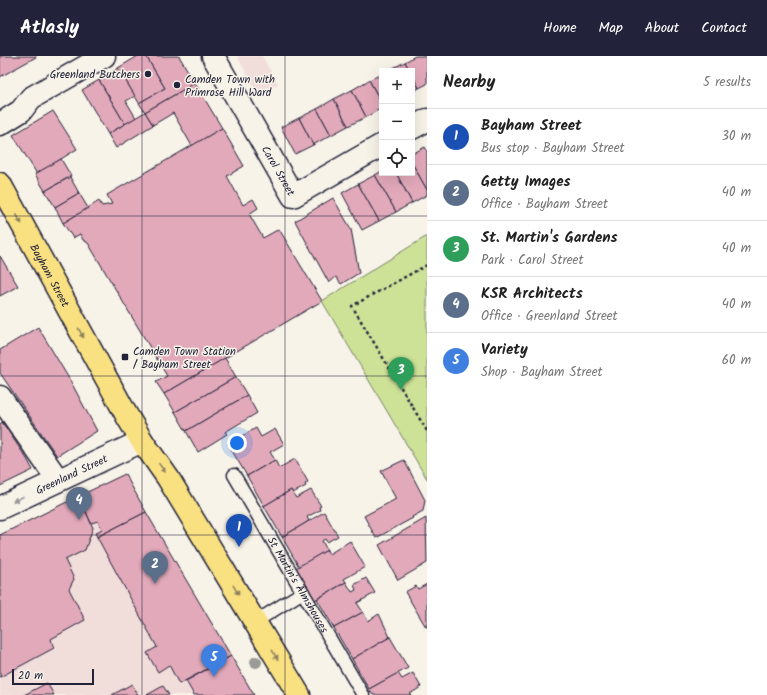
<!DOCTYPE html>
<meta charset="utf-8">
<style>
:root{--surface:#fff;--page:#f6f6f6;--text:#222;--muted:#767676;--line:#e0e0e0;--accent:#22223b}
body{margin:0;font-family:Kalam,sans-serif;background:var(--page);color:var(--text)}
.controls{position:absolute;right:12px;top:12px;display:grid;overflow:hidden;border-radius:0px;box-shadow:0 4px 16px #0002}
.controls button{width:36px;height:36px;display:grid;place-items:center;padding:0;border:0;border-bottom:1px solid var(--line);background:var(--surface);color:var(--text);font:20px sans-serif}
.scale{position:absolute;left:12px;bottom:10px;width:82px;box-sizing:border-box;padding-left:4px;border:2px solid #22223b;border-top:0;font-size:11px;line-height:14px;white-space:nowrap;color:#22223b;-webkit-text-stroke:3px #f7f3e8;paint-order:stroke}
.you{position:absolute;left:237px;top:387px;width:14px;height:14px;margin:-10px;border:3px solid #fff;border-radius:50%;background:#1a73e8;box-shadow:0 0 0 6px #1a73e833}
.badge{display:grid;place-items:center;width:26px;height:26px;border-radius:50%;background:var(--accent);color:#fff;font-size:13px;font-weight:700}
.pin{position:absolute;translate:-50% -33px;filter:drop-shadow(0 1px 2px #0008)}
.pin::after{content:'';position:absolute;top:21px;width:14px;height:12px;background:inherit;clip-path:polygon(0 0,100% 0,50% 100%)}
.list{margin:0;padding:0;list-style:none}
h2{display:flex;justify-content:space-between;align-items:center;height:52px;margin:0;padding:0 16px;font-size:17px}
h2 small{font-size:13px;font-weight:400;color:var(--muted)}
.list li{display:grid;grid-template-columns:26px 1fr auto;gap:12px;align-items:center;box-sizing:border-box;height:56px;padding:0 16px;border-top:1px solid var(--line)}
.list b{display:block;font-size:15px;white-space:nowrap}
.list p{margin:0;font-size:13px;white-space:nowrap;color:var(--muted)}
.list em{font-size:13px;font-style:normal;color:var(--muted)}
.icon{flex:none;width:22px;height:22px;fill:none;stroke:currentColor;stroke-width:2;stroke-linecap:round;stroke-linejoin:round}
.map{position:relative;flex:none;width:427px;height:639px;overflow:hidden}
header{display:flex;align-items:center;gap:24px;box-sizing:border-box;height:56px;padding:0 20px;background:var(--accent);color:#fff}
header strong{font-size:19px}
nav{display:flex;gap:22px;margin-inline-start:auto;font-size:14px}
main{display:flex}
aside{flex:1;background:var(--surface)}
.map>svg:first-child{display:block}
.built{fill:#f1ddda}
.green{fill:#cde297;stroke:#788269}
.building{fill:#e2a9ba;stroke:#22223b}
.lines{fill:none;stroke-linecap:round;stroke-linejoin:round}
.service-casing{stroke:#22223b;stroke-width:15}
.minor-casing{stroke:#22223b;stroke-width:25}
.primary-casing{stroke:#22223b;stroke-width:25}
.path{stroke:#22223b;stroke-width:2.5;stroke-dasharray:3 3;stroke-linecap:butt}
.service{stroke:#f7f3e8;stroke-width:12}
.minor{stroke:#f7f3e8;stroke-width:22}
.primary{stroke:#f9e181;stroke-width:22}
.tree{fill:#9a9a96}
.oneway{fill:#8e825e}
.oneway2{fill:#97959a}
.grid{fill:none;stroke:#22223b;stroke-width:1;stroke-opacity:0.55}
.poi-dot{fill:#22223b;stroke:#f7f3e8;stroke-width:1.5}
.labels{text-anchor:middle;stroke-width:3;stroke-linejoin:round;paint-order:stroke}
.poi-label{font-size:11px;fill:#22223b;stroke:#f7f3e8;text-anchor:start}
.street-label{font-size:11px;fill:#22223b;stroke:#f7f3e8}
</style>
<header>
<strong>Atlasly</strong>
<nav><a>Home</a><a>Map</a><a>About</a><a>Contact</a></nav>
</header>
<main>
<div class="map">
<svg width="427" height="639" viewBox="0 0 427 639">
<rect width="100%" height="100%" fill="#f7f3e8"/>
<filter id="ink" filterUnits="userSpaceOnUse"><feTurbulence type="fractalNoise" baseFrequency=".025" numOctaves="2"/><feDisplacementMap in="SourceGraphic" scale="8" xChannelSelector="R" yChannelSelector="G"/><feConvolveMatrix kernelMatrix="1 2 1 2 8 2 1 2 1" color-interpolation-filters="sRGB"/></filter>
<g filter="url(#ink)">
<g class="built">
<path d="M237,0H262L278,28L258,38Z"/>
<path d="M125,418L146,456L254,639H0V479Z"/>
</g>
<path class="green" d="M427,180V423L322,245Z"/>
<g class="building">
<path d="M0,0H36V1L0,21Z"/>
<path d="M138,0H146L165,32L139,47L118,12Z"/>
<path d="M146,0H179L195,27L145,56L139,47L165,32Z"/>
<path d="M415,0H424L427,5V28L419,32L412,19V15H410L405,6Z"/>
<path d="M405,6L410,15H387Z"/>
<path d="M118,12L135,40L126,45L136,62L125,68L99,24Z"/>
<path d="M382,18V48L369,24Z"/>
<path d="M412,19L419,32L412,36Z"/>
<path d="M99,24L125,68L108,78L82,34Z"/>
<path d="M369,24L382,48V52L366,61L352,34Z"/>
<path d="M195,27L222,72L192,90L173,57L153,69L145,56Z"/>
<path d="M352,34L366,61L348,70L334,43Z"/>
<path d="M334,43L348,70L331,79L317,53Z"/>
<path d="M317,53L331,79L313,89L299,62Z"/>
<path d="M53,55L77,93L37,118L13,79Z"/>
<path d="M145,56L153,69L116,92L108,78Z"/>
<path d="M299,62L313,89L295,98L281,71Z"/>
<path d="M222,72L244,110L227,120L243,149L253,143L258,152L249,158L263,182L279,173L322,245L164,338L156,326L167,320L88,187L83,184L80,178L73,182L63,167L99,145L102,150L112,148L107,139Z"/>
<path d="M425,91L427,95V134L412,107V98Z"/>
<path d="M61,103L71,120L45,135L35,118Z"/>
<path d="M412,107L427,134V139L412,147L396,117H412Z"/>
<path d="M382,115V117H396L412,147L396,156L375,119Z"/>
<path d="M375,119L396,156L379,165L358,128Z"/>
<path d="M70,121L79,137L55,151L45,135Z"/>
<path d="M358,128L379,165L362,174L342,137Z"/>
<path d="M79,137L88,152L63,167L55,151Z"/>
<path d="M333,142L351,173L359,217L341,228L336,221L329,227L295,165Z"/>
<path d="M0,200L18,230L0,240Z"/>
<path d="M38,271L71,326L97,375L57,400L0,317V294Z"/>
<path d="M225,302L236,321L175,356L164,338Z"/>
<path d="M236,321L247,339L186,375L175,356Z"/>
<path d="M247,339L257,357L225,376L227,378L198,396L186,375Z"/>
<path d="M2,366L27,403L33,414L0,430V368Z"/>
<path d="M256,372L261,381L275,373L284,388L270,396L275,404L247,420L228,388Z"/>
<path d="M295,403L308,426L305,428L306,430L293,437L291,434L264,450L247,420L275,404L279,412Z"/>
<path d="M404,404L425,444L423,455L412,461L413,462L376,482L364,460L396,443L381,415Z"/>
<path d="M125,418L146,456L97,481L95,477L102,473L98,465L91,467L79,440Z"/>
<path d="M291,434L296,442L311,434L321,450L319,451L320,454L307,461L309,465L282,481L264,450Z"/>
<path d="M79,440L93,472L85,494L65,504L74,523L69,533L85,564L51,583L54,592L0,621V479Z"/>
<path d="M146,456L231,600L179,628L169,609L158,616L147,597L157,591L97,481Z"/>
<path d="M324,456L338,480L327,486L325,483L322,485L327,494L299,511L282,481Z"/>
<path d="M426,462L427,507L398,524L379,489Z"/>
<path d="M350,485L365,511L344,523L346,526L313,545L294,513L327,494L329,498Z"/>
<path d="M366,522L375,537L357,547L363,556L334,572L317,543L346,526L352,536L356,534L354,529Z"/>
<path d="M427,528V571H426L405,536L416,530L418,533Z"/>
<path d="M363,556L368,565L379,558L390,581L352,603L334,572Z"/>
<path d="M390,581L408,612L369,633L352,603Z"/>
<path d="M231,600L254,639H194L186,625Z"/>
<path d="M398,617L402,623L413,617L421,631L410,638L411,639H373L369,633Z"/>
<path d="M47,627L54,639H24Z"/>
<path d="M132,628L138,639H112Z"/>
<path d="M163,630L169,639H147Z"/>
</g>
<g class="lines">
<g class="service-casing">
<g id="service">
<path id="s1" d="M234,419L363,639"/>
<path d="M255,566L303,536"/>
</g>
</g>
<g class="minor-casing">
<g id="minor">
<path id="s2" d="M213,0L293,140L382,89"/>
<path d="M0,68L21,55L31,42L104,0"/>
<path d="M412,72L427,64"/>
<path d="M0,341L58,424"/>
<path id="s3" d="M0,452L142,385"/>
</g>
</g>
<g class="primary-casing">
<g id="primary">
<path id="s4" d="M0,128L127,360L142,385L168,422L299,639"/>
</g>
</g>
<path class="path" d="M427,209L352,250L427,375"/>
<use href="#service" class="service"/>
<use href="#minor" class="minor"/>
<use href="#primary" class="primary"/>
</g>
<circle class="tree" cx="256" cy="606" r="6"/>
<defs><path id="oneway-solid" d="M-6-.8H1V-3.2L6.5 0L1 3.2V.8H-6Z"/></defs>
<g class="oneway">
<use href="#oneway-solid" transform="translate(19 163) rotate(61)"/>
<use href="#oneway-solid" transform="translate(81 277) rotate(61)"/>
<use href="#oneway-solid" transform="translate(162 412) rotate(54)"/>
<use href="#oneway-solid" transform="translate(236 534) rotate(59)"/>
<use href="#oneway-solid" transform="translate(275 599) rotate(59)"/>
</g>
<use class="oneway2" href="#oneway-solid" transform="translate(18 443) rotate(155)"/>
</g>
<path class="grid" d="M142,0V639M285,0V639M0,160H427M0,320H427M0,479H427"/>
<g class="poi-dot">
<circle cx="148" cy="18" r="4"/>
<circle cx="177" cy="29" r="4"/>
<rect x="121" y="297" width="8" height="8" rx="2"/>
</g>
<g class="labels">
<g class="poi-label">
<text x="140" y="22" text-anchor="end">Greenland Butchers</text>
<text x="185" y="27">Camden Town with<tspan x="185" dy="13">Primrose Hill Ward</tspan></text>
<text x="133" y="299">Camden Town Station<tspan x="133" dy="13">/ Bayham Street</tspan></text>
</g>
<g class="street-label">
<text dy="4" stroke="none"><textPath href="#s2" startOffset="132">Carol Street</textPath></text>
<text dy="4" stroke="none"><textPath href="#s4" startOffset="104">Bayham Street</textPath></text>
<text dy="4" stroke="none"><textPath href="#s3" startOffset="79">Greenland Street</textPath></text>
<text dy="4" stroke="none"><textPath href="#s1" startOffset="127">St Martin's Almshouses</textPath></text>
</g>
</g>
</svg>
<div class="controls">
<button>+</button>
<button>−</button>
<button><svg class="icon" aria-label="locate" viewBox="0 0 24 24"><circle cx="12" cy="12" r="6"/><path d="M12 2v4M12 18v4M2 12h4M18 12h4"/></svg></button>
</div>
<div class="scale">20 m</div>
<div class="you"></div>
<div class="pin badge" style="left:239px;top:491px;background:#1a4fb4">1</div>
<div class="pin badge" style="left:155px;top:528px;background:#5c6f8a">2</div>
<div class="pin badge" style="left:401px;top:334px;background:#2e9e5b">3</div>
<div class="pin badge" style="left:79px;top:464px;background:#5c6f8a">4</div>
<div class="pin badge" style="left:214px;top:621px;background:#3f7fe0">5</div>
</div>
<aside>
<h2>Nearby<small>5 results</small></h2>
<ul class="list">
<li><span class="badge" style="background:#1a4fb4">1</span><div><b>Bayham Street</b><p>Bus stop · Bayham Street</p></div><em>30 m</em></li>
<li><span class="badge" style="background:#5c6f8a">2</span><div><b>Getty Images</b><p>Office · Bayham Street</p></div><em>40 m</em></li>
<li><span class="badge" style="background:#2e9e5b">3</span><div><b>St. Martin's Gardens</b><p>Park · Carol Street</p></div><em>40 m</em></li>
<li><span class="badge" style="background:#5c6f8a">4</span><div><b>KSR Architects</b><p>Office · Greenland Street</p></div><em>40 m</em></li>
<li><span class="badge" style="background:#3f7fe0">5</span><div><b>Variety</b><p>Shop · Bayham Street</p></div><em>60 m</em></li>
</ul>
</aside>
</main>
